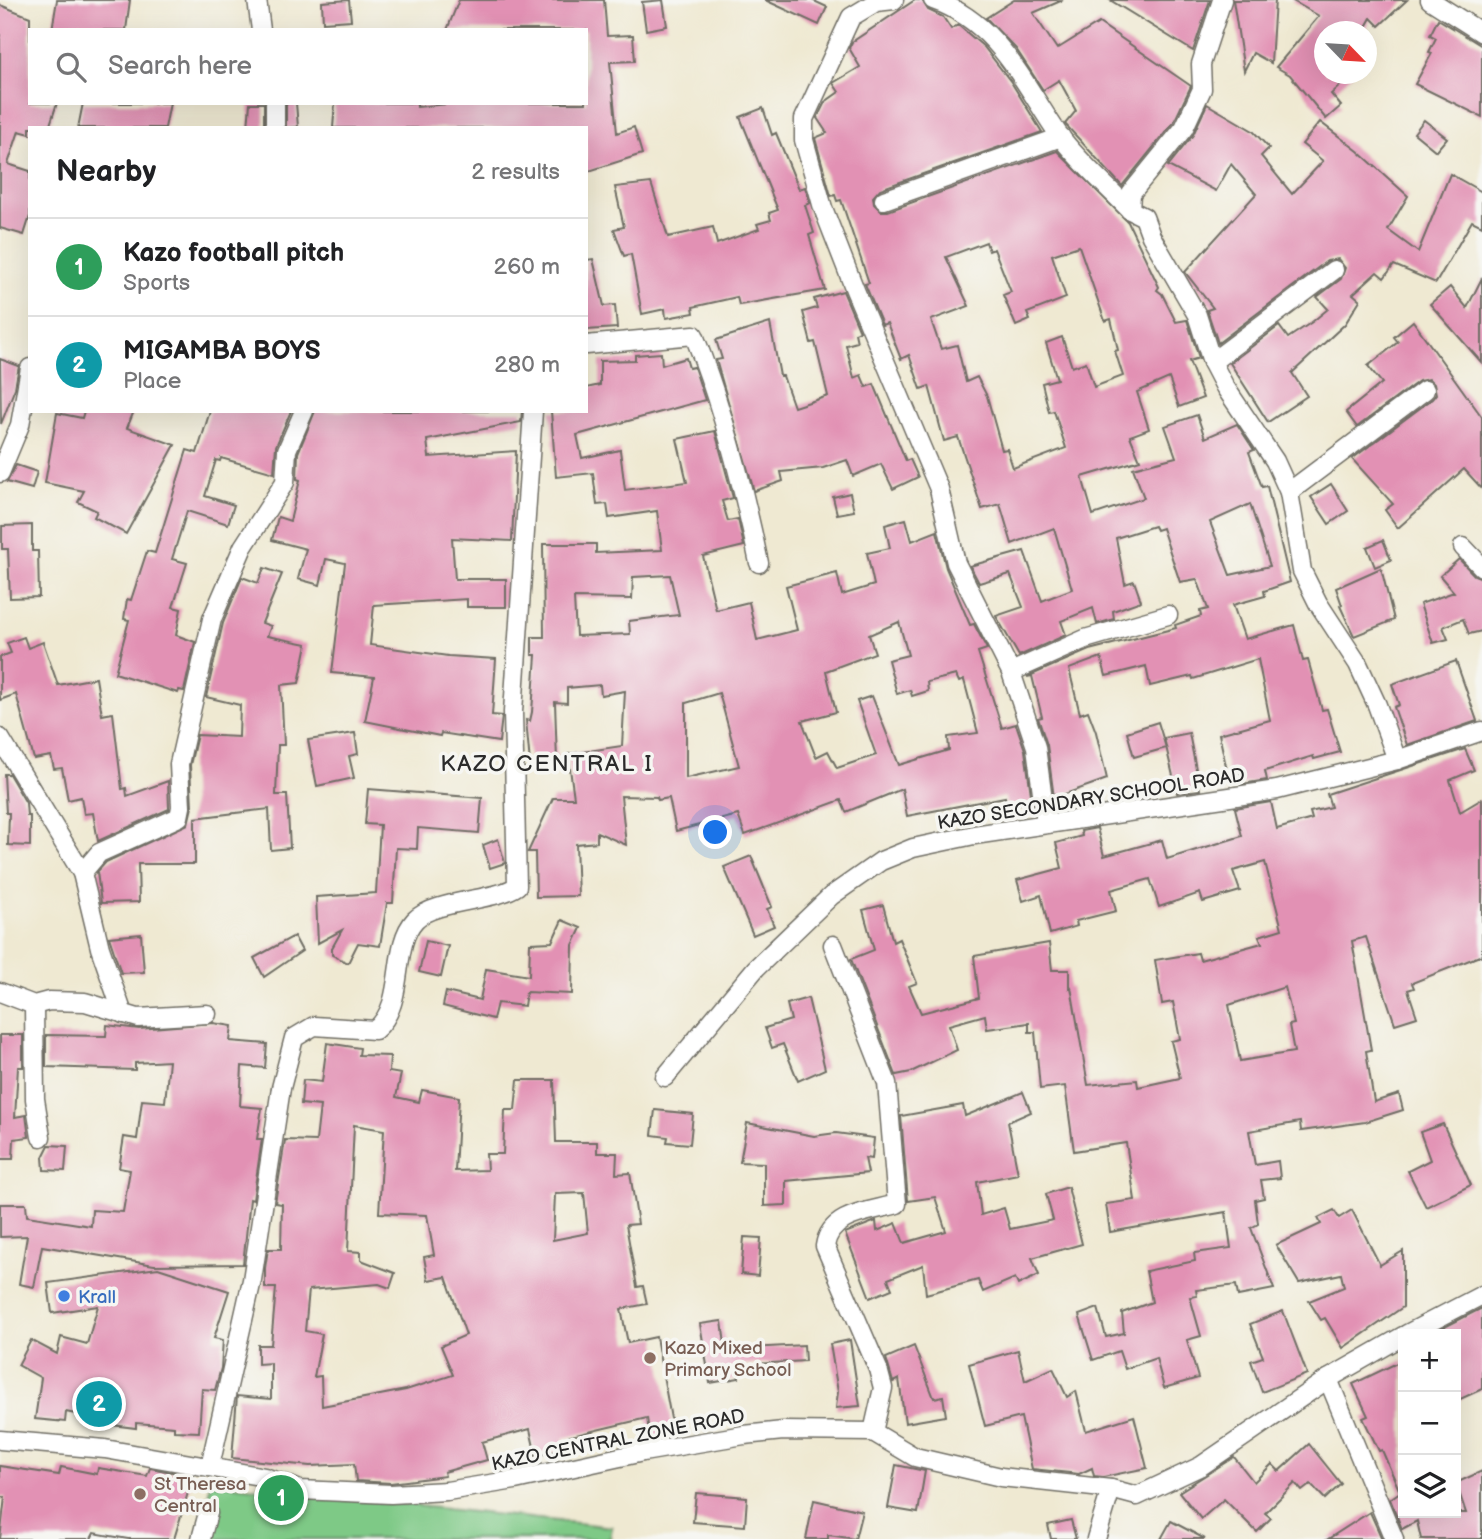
<!DOCTYPE html>
<meta charset="utf-8">
<style>
:root{--surface:#fff;--page:#f6f6f6;--text:#202124;--muted:#757577;--line:#e0e0e0;--accent:#0f766e}
body{margin:0;font-family:"Balsamiq Sans",sans-serif;background:var(--page);color:var(--text)}
.controls{position:absolute;right:21px;bottom:21px;display:grid;overflow:hidden;border-radius:0px;box-shadow:0 7px 28px #0002}
.controls button{width:63px;height:63px;display:grid;place-items:center;padding:0;border:0;border-bottom:2px solid var(--line);background:var(--surface);color:var(--text);font:35px sans-serif}
.compass{position:absolute;left:1314px;top:21px;width:63px;height:63px;border-radius:50%;background:var(--surface);box-shadow:0 7px 28px #0002;rotate:115deg}
.you{position:absolute;left:716px;top:833px;width:24px;height:24px;margin:-18px;border:5px solid #fff;border-radius:50%;background:#1a73e8;box-shadow:0 0 0 10px #1a73e833}
.badge{display:grid;place-items:center;width:46px;height:46px;border-radius:50%;background:var(--accent);color:#fff;font-size:23px;font-weight:700}
.pin{position:absolute;translate:-50% -50%;border:4px solid #fff;box-shadow:0 2px 7px #0006}
.list{margin:0;padding:0;list-style:none}
h2{display:flex;justify-content:space-between;align-items:center;height:91px;margin:0;padding:0 28px;font-size:30px}
h2 small{font-size:23px;font-weight:400;color:var(--muted)}
.list li{display:grid;grid-template-columns:46px 1fr auto;gap:21px;align-items:center;box-sizing:border-box;height:98px;padding:0 28px;border-top:2px solid var(--line)}
.list b{display:block;font-size:26px;white-space:nowrap}
.list p{margin:0;font-size:23px;white-space:nowrap;color:var(--muted)}
.list em{font-size:23px;font-style:normal;color:var(--muted)}
.icon{flex:none;width:38px;height:38px;fill:none;stroke:currentColor;stroke-width:2;stroke-linecap:round;stroke-linejoin:round}
.map{position:relative;flex:none;width:1482px;height:1539px;overflow:hidden}
.search{position:absolute;background:var(--surface);box-shadow:0 7px 28px #0002;left:28px;top:28px;width:560px;height:77px;display:flex;align-items:center;gap:18px;box-sizing:border-box;padding:0 24px;border-radius:0px;color:var(--muted);font-size:26px}
.panel{position:absolute;background:var(--surface);box-shadow:0 7px 28px #0002;left:28px;top:126px;width:560px;height:287px;border-radius:0px}
.map>svg:first-child{display:block}
.green{fill:#7ec986;stroke:#547a58;stroke-width:2}
.building{fill:#e291b4;fill-rule:evenodd}
.lines{fill:none;stroke-linecap:round;stroke-linejoin:round}
.minor-casing{stroke:#706e65;stroke-width:21}
.minor{stroke:#fff;stroke-width:18}
.shop-dot{fill:#3f7fe0;stroke:#f6f6f2;stroke-width:2.5}
.education-dot{fill:#8d6e63;stroke:#f6f6f2;stroke-width:2.5}
.labels{text-anchor:middle;stroke-width:7;stroke-linejoin:round;paint-order:stroke}
.street-label{font-size:19px;fill:#2b2b2b;stroke:#f6f6f2}
.shop-label{font-size:19px;fill:#366cbe;stroke:#f6f6f2;text-anchor:start}
.education-label{font-size:19px;fill:#785e54;stroke:#f6f6f2;text-anchor:start}
.quarter-label{font-size:23px;letter-spacing:2px;fill:#2b2b2b;stroke:#f6f6f2}
</style>
<div class="map">
<svg width="1482" height="1539" viewBox="0 0 1482 1539">
<rect width="100%" height="100%" fill="#f6f6f2"/>
<filter id="ink" filterUnits="userSpaceOnUse"><feTurbulence type="fractalNoise" baseFrequency=".0143" numOctaves="2"/><feDisplacementMap in="SourceGraphic" scale="14" xChannelSelector="R" yChannelSelector="G"/><feConvolveMatrix kernelMatrix="1 2 1 2 8 2 1 2 1" color-interpolation-filters="sRGB"/></filter>
<filter id="wash" filterUnits="userSpaceOnUse"><feTurbulence type="fractalNoise" baseFrequency=".00686" numOctaves="4" result="noise"/><feDisplacementMap in="SourceGraphic" scale="28" xChannelSelector="R" yChannelSelector="G"/><feGaussianBlur stdDeviation="1.57" result="paint"/><feColorMatrix in="noise" values="0 0 0 0 0 0 0 0 0 0 0 0 0 0 0 0 0 1.4 0 .05"/><feComposite in="paint" operator="in"/></filter>
<g filter="url(#wash)">
<rect width="100%" height="100%" fill="#efe9d2"/>
<path class="green" d="M210,1483L612,1527L610,1539H204Z"/>
<g id="blocks">
<g class="building">
<path d="M57,0H130L126,30H52Z"/>
<path d="M349,0L351,20L323,22L322,2Z"/>
<path d="M459,0H604L607,36L633,35L635,61L610,62L617,133L634,127L642,154L586,172V128H333L335,103H417V107L458,103H586V30H447Z"/>
<path d="M663,0L667,26L646,30L642,2Z"/>
<path d="M765,0H812L827,7L819,25Z"/>
<path d="M915,0H922L928,10L943,17L951,29L958,25L984,47L1011,82L1042,132L880,189L873,197L874,204L881,211H888L1057,151L1128,222L1159,287L1157,290L1162,294L1176,322L1187,320L1199,358L1189,361L1203,398L1179,407L1169,378L1137,392L1149,429L1130,436L1140,460L1082,477L1093,515L1144,498L1133,468L1176,457L1165,426L1197,415L1205,438L1237,424L1254,450L1249,452L1262,487L1267,486L1290,582L1264,591L1265,596L1233,605L1245,639L1294,625L1303,661L1308,660L1322,710L1327,709L1340,752L1314,759L1313,756L1265,771L1267,780L1242,784L1239,772L1228,775L1219,734L1270,720L1258,659L1193,679L1192,676L1150,686L1146,666L1106,676L1101,657L1069,669L1080,714L1088,711L1096,732L1107,779L1054,798L1047,745L1038,718L1042,717L1032,676L1027,677L1089,650L1176,628L1175,625L1201,616L1200,611L1208,609L1197,579L1180,582L1162,528L1156,530L1154,526L1116,538L1125,584L1134,581L1141,601L1113,611L1114,619L1097,624L1093,608L1061,621L1066,635L1019,656L996,616L1023,607L1010,574L979,583L970,566L1024,551L1042,601L1072,589L1054,528L1012,544L1000,504L982,509L958,437L944,441L929,386L921,389L909,355L901,359L887,323L882,325L865,284L869,283L841,200L837,201L835,195L831,196L815,138L827,133L817,118L825,102L839,92L833,83L860,67L849,48L852,42ZM986,242L989,251L994,249L1011,292L1003,295L1016,326L1030,320L1027,313L1066,298L1052,255L1079,246L1105,321L1111,319L1118,350L1115,351L1123,376L1094,387L1086,362L1072,367L1062,337L1046,343L1057,379L1042,383L1049,412L1054,411L1066,448L1013,468L1007,449L1002,450L987,396L977,377L966,382L957,345L941,349L931,320L969,306L946,257ZM1250,504L1270,566L1230,575L1210,522Z"/>
<path d="M1014,0H1063L1033,13L1057,49L1099,23L1191,86L1174,122L1122,186L1065,124L1076,111L1059,80L1043,90L1016,49L986,18Z"/>
<path d="M1110,0H1210L1193,51Z"/>
<path d="M1233,0H1275L1271,63L1253,53L1244,71Z"/>
<path d="M1291,0H1407L1379,26L1371,18L1363,32H1325V74H1353L1331,94L1341,106L1326,119L1290,75L1276,67L1319,16Z"/>
<path d="M0,5L30,17V103H57L49,128H30V134L19,131L8,164L30,171V216L24,235L0,228Z"/>
<path d="M1438,19L1482,46V117L1415,84L1432,53L1429,52L1436,38L1430,35Z"/>
<path d="M83,103H170L165,128H78Z"/>
<path d="M250,103H264V128H248Z"/>
<path d="M286,103H296L298,127L286,128Z"/>
<path d="M1207,104L1253,131L1269,148L1261,156L1292,194L1323,161L1302,144L1320,122L1358,151L1408,196L1388,230L1418,252L1450,174L1482,192V226L1472,221L1436,283L1394,265L1384,278L1377,272L1353,294L1360,300L1345,324L1292,373L1307,396L1268,422L1230,363L1279,326L1288,338L1312,322L1328,309L1317,297L1341,279L1345,268L1338,259L1327,261L1218,343L1207,310L1213,308L1185,272L1256,194L1231,164L1216,191L1168,166L1193,135Z"/>
<path d="M763,108L772,135L776,133L799,189L805,187L810,203L805,205L814,233L809,235L825,290L739,305L737,297L693,307L694,313L666,318L665,309L642,314L631,254L624,256L614,229L624,227L615,187L651,183L668,237L713,227L717,244L759,229L757,224L771,220L769,213L778,210L740,117Z"/>
<path d="M1424,120L1447,138L1436,151L1414,133Z"/>
<path d="M593,259L604,306L615,305L617,328L586,330V260Z"/>
<path d="M1482,278V363L1430,304L1450,287L1467,308Z"/>
<path d="M843,291L860,331L855,333L857,342L846,345L854,378L861,375L866,387L874,384L906,461L910,459L918,477L893,489L881,464L853,476L847,460L823,468L781,472L783,481L754,491L716,360L722,359L716,340L770,323L780,376H783L794,407L828,396L815,342L811,343L803,312L817,308L814,299Z"/>
<path d="M1413,321L1482,417V489L1464,469L1398,528L1385,510L1393,504L1352,459L1432,399L1436,394L1434,384L1429,379L1419,381L1357,427L1346,412L1382,383L1368,366L1398,342L1394,337Z"/>
<path d="M661,353L662,365L686,358L689,368L694,367L705,400L577,435L582,458L620,450L625,490L687,482L677,439L715,431L733,498L722,501L728,521L738,519L744,546L703,556L716,610L749,602L757,640L797,630L786,586L837,573L842,595L874,585L867,553L890,548L885,525L906,519L912,541L937,531L946,568L970,625L974,624L987,649L978,652L1002,728L1016,724L1025,750L1032,802L1006,805L1005,797L907,816L902,789L846,812L841,800L745,835L738,815L676,831L669,798L658,800L657,797L621,796L626,845L597,832V842L576,844L578,896L536,897L535,852H528L553,798H574L568,754L622,746L625,691L601,695L600,685L567,688V703L555,702L557,761L530,763L526,720L530,721L532,712L536,655H532V637H544L543,544H596V553L662,550L657,511L609,518L607,504L597,505L593,473L556,477L551,411H586V388L600,385V361L635,360V355ZM670,575L679,615L629,621L630,634L576,636L574,598L632,599L633,577ZM899,622L908,655L888,660L897,694L910,690L912,696L928,691L927,682L956,675L959,682L964,680L978,733L948,737L949,750L899,765L872,696L857,701L876,755L837,768L828,751L816,757L802,721L836,712L826,671L875,653L869,635ZM719,693L739,766L686,778V703Z"/>
<path d="M0,359L19,366L15,388L1,424Z"/>
<path d="M84,411H134L127,428L175,445L126,534L94,517L97,511L78,502L84,491L45,483L57,413L82,418Z"/>
<path d="M210,411H291L276,446L274,473L221,458L220,461L216,460L205,496L234,505L228,524L187,511L172,559L187,563L173,607L181,609L176,635L195,642L184,691L179,690L178,693L115,673L129,620L124,619L127,599L131,600L147,551L155,553L187,450L197,453Z"/>
<path d="M315,411H522L521,422L427,440L429,457L516,451L512,541L452,538L455,579H506V607H467V599L374,605L370,645L448,656L496,659L492,715L502,716L499,742L441,733L440,736L365,721L374,677L332,673L345,563L326,559L320,585L298,579L306,549L272,540L278,517L290,521L300,480L297,479L298,453Z"/>
<path d="M16,465L37,472L32,489L7,482Z"/>
<path d="M1331,484L1348,511L1329,524L1311,497Z"/>
<path d="M850,493L854,511L837,514L833,497Z"/>
<path d="M32,525V551H38L39,597L10,598L8,549H2V526Z"/>
<path d="M1383,540L1391,560L1375,567L1367,547Z"/>
<path d="M1459,559L1474,575L1482,578V631L1469,634L1463,619L1443,627L1448,639L1433,643L1420,604L1454,592L1440,576Z"/>
<path d="M264,568L282,574L262,623L271,626L267,636L307,644L299,683L281,685L284,745H278L276,795H287L290,848L271,850L269,809L195,818V864H138L139,902L101,903L97,872L106,862L188,824L192,807L190,765L197,735L239,737L240,705L206,697L223,623L242,577L258,583Z"/>
<path d="M1381,568L1394,620L1354,636L1340,606L1342,605L1336,588Z"/>
<path d="M24,637L28,648L43,642L58,685L96,678L102,715L113,713L122,789L126,788L127,796L168,781L169,809L98,841L93,813L84,814L81,797L68,800L62,768L54,769L51,756L34,759L16,694L0,700V657L11,653L7,643Z"/>
<path d="M1456,661L1477,721L1407,745L1394,707L1399,705L1392,684Z"/>
<path d="M1158,722L1166,748L1134,757L1127,732Z"/>
<path d="M355,733L358,754L349,756L354,778L317,786L308,740Z"/>
<path d="M1189,733L1200,790L1177,793L1164,738Z"/>
<path d="M1465,749L1474,770L1450,780L1460,812L1482,799V955L1412,983L1414,988L1408,990L1417,1017L1395,1024L1366,937L1352,941L1371,1050L1366,1051L1374,1102L1399,1094L1403,1110L1365,1122L1301,1131L1300,1122L1249,1131L1255,1165L1278,1161L1280,1178L1261,1180L1264,1198L1255,1200L1258,1224L1251,1228L1274,1289L1238,1296L1236,1285L1196,1290L1197,1296L1190,1297L1201,1336L1187,1340L1198,1378L1164,1388L1156,1358L1125,1369L1119,1351L1093,1360L1079,1315L1098,1308L1106,1337L1124,1333L1122,1313L1152,1302L1146,1271L1195,1261L1194,1253L1231,1248L1226,1212L1110,1232L1106,1204L1135,1200L1126,1143L1074,1151L1065,1086L1040,1089L1035,1032H1029V1023L987,1029L985,1015L949,1025L957,1050L911,1072L896,1075L851,959L874,950L863,910L883,905L893,942L899,939L917,983L909,986L921,1013L979,998L974,956L1049,943L1052,970H1069V988L1071,987L1088,1085L1137,1080L1138,1087L1180,1078L1171,1041L1180,1039L1173,1002L1162,1004L1155,960L1198,953L1200,960L1262,943L1259,936L1282,929L1265,862L1233,871L1240,891L1203,902L1200,893L1159,907L1150,879L1111,890L1116,911L1076,921L1077,926L1050,934L1041,895L1023,901L1017,880L1062,868L1056,843L1082,836L1081,831L1097,828L1104,856L1162,840L1167,859L1242,836L1235,808L1271,802L1277,829L1312,819L1310,812L1331,807L1327,794ZM1285,987L1294,1024L1289,1025L1294,1052L1240,1061L1229,1005Z"/>
<path d="M4,774H9L26,803L27,816H30V846L8,845L9,813H6Z"/>
<path d="M368,789L482,798L479,833L418,828L417,849L396,848L393,903H387L380,946L358,943L348,963L332,955V948L342,930L318,943L316,897L376,893L380,825L365,824Z"/>
<path d="M498,839L505,863L490,868L483,845Z"/>
<path d="M751,856L772,907L767,909L774,926L753,935L724,867Z"/>
<path d="M562,920L581,928L573,945L572,994L526,992L524,1006L497,1003L493,1019L443,1006L446,992L480,1000L486,969L529,976L530,943L552,942Z"/>
<path d="M141,934L144,972L121,973L109,937Z"/>
<path d="M294,936L302,951L264,977L254,958Z"/>
<path d="M426,941L448,946L441,977L419,972Z"/>
<path d="M808,998L825,1069L798,1081L783,1044L772,1048L765,1028L791,1020L787,1004Z"/>
<path d="M213,1023L232,1026L230,1041L267,1044L265,1068L242,1066L240,1106L262,1108L257,1139H262L253,1200L250,1199L243,1264L154,1265L42,1246L34,1287L19,1284L27,1236L0,1237V1204H26L27,1216L91,1226L92,1210L123,1212L130,1170L119,1168L124,1137L137,1139L142,1100L165,1102L169,1061L135,1063V1070L46,1067V1035L106,1036L107,1025L139,1029Z"/>
<path d="M0,1035H23V1067H18L15,1117L26,1115L29,1137L14,1139L13,1159H0Z"/>
<path d="M327,1043L360,1048L359,1055L390,1056L389,1072L401,1074L396,1097L419,1102L422,1090L459,1097L455,1171L487,1170L486,1154H503L505,1110H515L518,1080H554L556,1142H597V1153H617L616,1174L630,1173L638,1224L626,1225L637,1287L643,1286L647,1304L621,1309L628,1343L656,1337L674,1435L650,1439L647,1418L563,1438L566,1449L536,1456L530,1429L482,1442L487,1460L444,1472L445,1476L391,1483L356,1481L354,1464L310,1466L232,1458L237,1396L271,1399V1363L258,1364V1345H271L276,1288H265V1268L268,1249H281L282,1204L275,1203L285,1140L316,1141L320,1106L301,1104L303,1080L322,1082ZM354,1125L384,1130L379,1213L427,1215L434,1255L424,1257L428,1280L446,1277L466,1335L441,1346L453,1375L406,1390L322,1406L321,1376L314,1377L322,1334L305,1331L309,1290L379,1284L390,1288L395,1273L361,1260V1252L348,1251ZM584,1193L588,1233L553,1240L555,1194Z"/>
<path d="M1023,1092L1031,1112L1008,1122L1018,1174L977,1182L981,1215L1004,1208L1010,1229L1053,1220L1046,1194L1068,1187L1082,1244L1032,1258L1039,1275L1018,1285L1015,1278L983,1292L978,1280L926,1294L923,1265L888,1279L892,1289L870,1298L845,1233L876,1221L877,1231L896,1223L904,1243L946,1231L935,1197L908,1201L901,1116L963,1105L965,1116Z"/>
<path d="M655,1110L693,1114L690,1144L667,1142L668,1137L652,1135Z"/>
<path d="M747,1123L814,1136L836,1133L874,1138L872,1159L865,1158L868,1173L786,1181V1205L764,1206V1163L740,1162Z"/>
<path d="M1443,1124L1471,1185L1426,1207L1408,1171L1430,1160L1420,1132Z"/>
<path d="M49,1145L67,1146L65,1171L44,1170L43,1157Z"/>
<path d="M1334,1210L1339,1218L1352,1210L1380,1265L1403,1251V1307L1343,1348L1325,1318L1321,1320L1309,1301L1344,1287L1341,1274L1299,1283L1276,1245L1321,1224L1318,1218Z"/>
<path d="M744,1237L761,1238L758,1276L741,1274Z"/>
<path d="M158,1268L229,1291L214,1338L223,1340L221,1368L215,1390L202,1389L199,1432L174,1431V1426L136,1423V1428L112,1425V1422L66,1412L65,1422L35,1419L41,1378L18,1365L31,1340L57,1354L61,1337L87,1344L98,1306L52,1313L48,1283Z"/>
<path d="M1482,1308V1389L1456,1401V1334H1431Z"/>
<path d="M1283,1311L1307,1374L1262,1392L1251,1361L1263,1357L1250,1324Z"/>
<path d="M722,1321L725,1345L733,1344L734,1349L804,1345L805,1361L737,1365L739,1378L710,1383L700,1324Z"/>
<path d="M850,1340L860,1406L836,1408L838,1392L830,1344Z"/>
<path d="M914,1346L934,1398L943,1396L946,1416L905,1423L899,1379L893,1382L886,1358Z"/>
<path d="M1018,1350L1025,1381L1053,1368L1067,1397L1076,1391L1086,1431L1134,1416L1147,1468L1103,1477L1094,1476L1092,1468L1079,1474L1032,1469L1021,1417L985,1426L969,1364Z"/>
<path d="M1403,1360V1513H1466L1456,1483L1482,1471V1539H1421L1417,1521L1402,1529L1390,1499L1400,1492L1382,1450L1379,1451L1363,1418L1368,1416L1353,1384Z"/>
<path d="M1309,1444L1341,1484L1325,1499L1311,1484L1302,1491L1295,1483L1265,1513L1271,1518L1257,1532L1224,1499L1201,1519L1179,1492L1234,1457L1254,1482L1272,1464L1279,1471Z"/>
<path d="M896,1465L925,1471L918,1513L888,1508Z"/>
<path d="M0,1466L59,1475L61,1467L97,1474L98,1468L147,1476L150,1468L193,1476L174,1539H128L94,1533L91,1539H0L5,1497H0Z"/>
<path d="M696,1493L747,1497L745,1526L693,1522Z"/>
<path d="M814,1500L862,1511L855,1539L828,1535V1539H806Z"/>
<path d="M1370,1512L1382,1539H1328Z"/>
<path d="M1071,1520L1076,1539H1051L1048,1525Z"/>
<path d="M1171,1521L1205,1539H1161Z"/>
</g>
</g>
</g>
<g filter="url(#ink)">
<use href="#blocks" fill-opacity="0" stroke="#706e65" stroke-width="2"/>
<g class="lines">
<g class="minor-casing">
<g id="minor">
<path d="M257,0L261,30"/>
<path d="M894,0L876,2L851,17L804,119V140L823,208L855,290L939,489L956,563L1011,672L1036,747L1046,823"/>
<path d="M933,0C998,22 1023,83 1059,135C1079,162 1107,186 1130,210"/>
<path d="M1222,0L1201,64L1202,89L1184,128L1131,193L1130,210L1144,217L1151,236L1197,315L1212,362L1225,387L1275,461L1289,492L1302,571L1318,603L1358,664L1377,705L1397,760"/>
<path d="M1430,0L1482,33"/>
<path d="M275,103V128"/>
<path d="M884,200L1061,137"/>
<path d="M586,345L694,335C723,409 743,485 759,563"/>
<path d="M1212,362L1334,270"/>
<path d="M0,473L20,425L30,368"/>
<path d="M1289,492L1425,390"/>
<path d="M1463,547L1482,567"/>
<path d="M1011,672L1085,639L1168,615"/>
<path d="M0,738L82,873L100,948L123,1014"/>
<path d="M82,873L99,853L179,817L181,807L179,764L212,619L243,547L285,482L287,450L304,411"/>
<path d="M833,945L887,1083L897,1204C870,1212 830,1213 825,1246L878,1369L883,1388L873,1432"/>
<path d="M0,992L34,1005L49,1001L85,1002L138,1018L207,1014"/>
<path d="M34,1005L35,1099L41,1137"/>
<path d="M665,1077L756,968L831,896L881,861L913,848L974,835L1277,790L1397,760L1482,731"/>
<path d="M1407,1334L1482,1295"/>
<path d="M1328,1379L1394,1539"/>
<path d="M0,1440L105,1449L265,1477L300,1490L391,1494L447,1491L515,1480L643,1452L744,1435L783,1431L873,1432L915,1457L1001,1477L1111,1489L1137,1496L1201,1466L1328,1379L1403,1336"/>
<path d="M210,1466L252,1280L281,1088L294,1038L314,1026L375,1030C407,1004 390,947 415,920C434,900 496,901 517,886L513,712L533,411"/>
<path d="M201,1539L208,1513"/>
<path d="M1096,1539L1111,1489"/>
</g>
</g>
<use href="#minor" class="minor"/>
</g>
</g>
<circle class="shop-dot" cx="64" cy="1296" r="7"/>
<g class="education-dot">
<circle cx="650" cy="1358" r="7"/>
<circle cx="140" cy="1494" r="7"/>
</g>
<g class="labels">
<g class="street-label">
<text transform="translate(1091 798) rotate(-9)" y="7">KAZO SECONDARY SCHOOL ROAD</text>
<text transform="translate(618 1439) rotate(-11)" y="7">KAZO CENTRAL ZONE ROAD</text>
</g>
<g class="shop-label">
<text x="78" y="1303">Krall</text>
</g>
<g class="education-label">
<text x="664" y="1354">Kazo Mixed<tspan x="664" dy="22">Primary School</tspan></text>
<text x="154" y="1490">St Theresa<tspan x="154" dy="22">Central</tspan></text>
</g>
<g class="quarter-label">
<text x="547" y="771">KAZO CENTRAL I</text>
</g>
</g>
</svg>
<div class="controls">
<button>+</button>
<button>−</button>
<button><svg class="icon" aria-label="layers" viewBox="0 0 24 24"><path d="M12 4l9 5-9 5-9-5zM3 14l9 5 9-5"/></svg></button>
</div>
<svg class="compass" viewBox="-18 -18 36 36"><path d="M0-13l5 13h-10z" fill="#e53935"/><path d="M0 13l5-13h-10z" fill="#757577"/></svg>
<div class="you"></div>
<div class="pin badge" style="left:281px;top:1498px;background:#2e9e5b">1</div>
<div class="pin badge" style="left:99px;top:1404px;background:#0f9aa8">2</div>
<div class="search"><svg class="icon" aria-label="search" viewBox="0 0 24 24"><circle cx="10" cy="10" r="6"/><path d="M15 15l6 6"/></svg>Search here</div>
<section class="panel">
<h2>Nearby<small>2 results</small></h2>
<ul class="list">
<li><span class="badge" style="background:#2e9e5b">1</span><div><b>Kazo football pitch</b><p>Sports</p></div><em>260 m</em></li>
<li><span class="badge" style="background:#0f9aa8">2</span><div><b>MIGAMBA BOYS</b><p>Place</p></div><em>280 m</em></li>
</ul>
</section>
</div>
